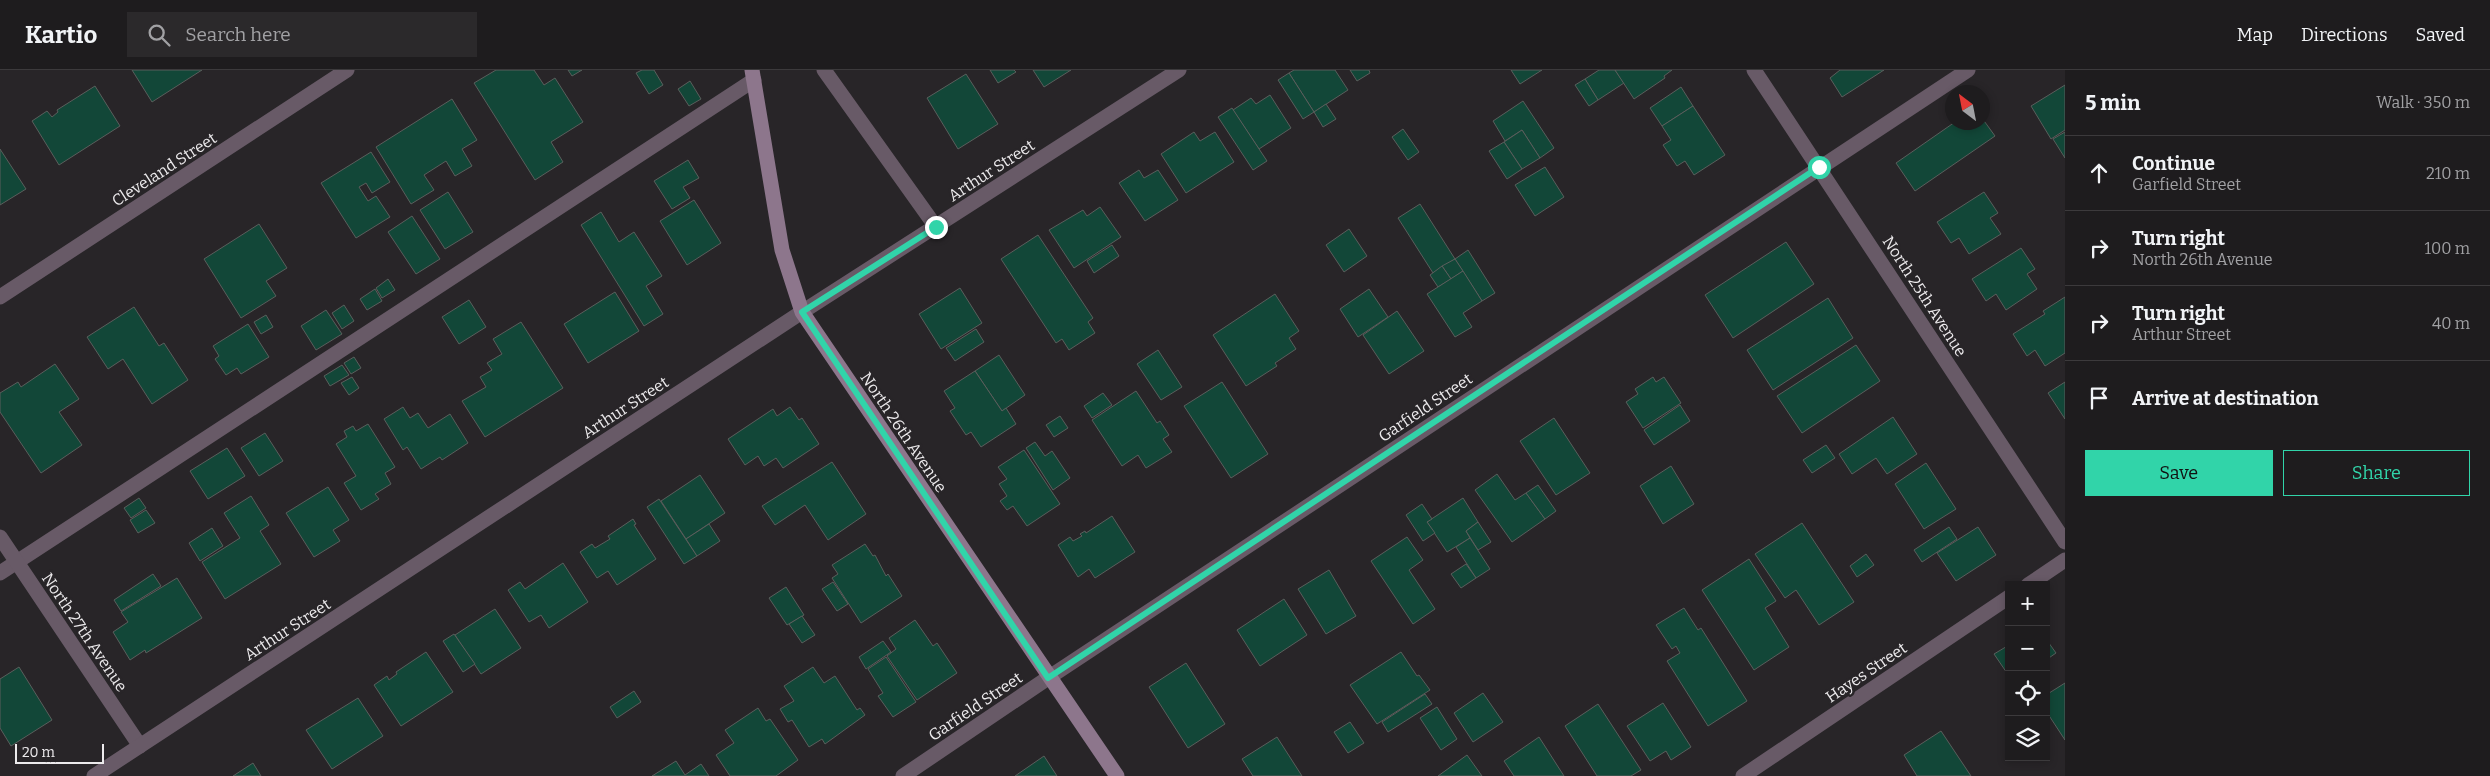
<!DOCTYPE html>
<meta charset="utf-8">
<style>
:root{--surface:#1e1c1e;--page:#2b292b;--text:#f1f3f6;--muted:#a1a1a4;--line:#3c3a3c;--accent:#31d4a9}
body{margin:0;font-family:Bitter,serif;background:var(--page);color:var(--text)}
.controls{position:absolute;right:15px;bottom:15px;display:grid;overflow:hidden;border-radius:0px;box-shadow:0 2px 8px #0003}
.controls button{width:45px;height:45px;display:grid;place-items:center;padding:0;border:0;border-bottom:1px solid var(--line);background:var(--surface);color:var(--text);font:25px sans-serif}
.compass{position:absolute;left:1945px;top:15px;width:45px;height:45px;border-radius:50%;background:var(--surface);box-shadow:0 2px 8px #0003;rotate:328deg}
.scale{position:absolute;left:15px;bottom:12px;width:89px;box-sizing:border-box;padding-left:5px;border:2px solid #eceaec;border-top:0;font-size:14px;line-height:18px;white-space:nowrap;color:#eceaec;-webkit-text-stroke:4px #282528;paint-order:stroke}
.stop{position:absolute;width:15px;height:15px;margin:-11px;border:4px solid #31d4a9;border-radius:50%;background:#fff}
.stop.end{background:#31d4a9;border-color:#fff;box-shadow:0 1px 5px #0008}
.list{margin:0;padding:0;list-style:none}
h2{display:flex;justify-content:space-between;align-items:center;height:65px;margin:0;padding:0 20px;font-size:21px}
h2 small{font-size:16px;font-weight:400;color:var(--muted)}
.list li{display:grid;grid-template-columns:32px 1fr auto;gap:15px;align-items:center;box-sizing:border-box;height:75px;padding:0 20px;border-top:1px solid var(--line)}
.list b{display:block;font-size:19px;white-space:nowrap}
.list p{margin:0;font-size:16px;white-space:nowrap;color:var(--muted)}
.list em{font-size:16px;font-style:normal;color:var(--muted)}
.actions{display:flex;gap:10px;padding:15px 20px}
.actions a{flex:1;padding:11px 0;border:1px solid var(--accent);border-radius:0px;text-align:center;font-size:18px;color:var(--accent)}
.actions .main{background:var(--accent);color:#111}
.icon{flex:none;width:28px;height:28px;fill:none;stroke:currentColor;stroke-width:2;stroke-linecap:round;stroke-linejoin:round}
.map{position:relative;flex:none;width:2065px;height:706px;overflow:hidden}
header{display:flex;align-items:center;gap:30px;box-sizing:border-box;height:70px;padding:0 25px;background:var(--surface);border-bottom:1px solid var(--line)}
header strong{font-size:24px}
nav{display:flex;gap:28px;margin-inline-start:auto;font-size:18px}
.search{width:350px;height:45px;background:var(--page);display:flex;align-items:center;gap:12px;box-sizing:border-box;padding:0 18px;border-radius:0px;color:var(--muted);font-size:19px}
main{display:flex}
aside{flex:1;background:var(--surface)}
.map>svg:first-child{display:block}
.building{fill:#124738;stroke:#5a5e5c}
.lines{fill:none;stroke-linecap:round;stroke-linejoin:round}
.lane{stroke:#685a67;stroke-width:15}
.street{stroke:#685a67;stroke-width:15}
.secondary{stroke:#8d768c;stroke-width:15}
.route{stroke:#31d4a9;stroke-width:6}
.labels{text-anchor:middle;stroke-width:5;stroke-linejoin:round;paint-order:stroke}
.street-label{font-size:16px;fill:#eceaec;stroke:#282528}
</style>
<header>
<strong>Kartio</strong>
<div class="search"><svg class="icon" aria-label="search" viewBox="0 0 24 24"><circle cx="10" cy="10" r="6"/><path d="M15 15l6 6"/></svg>Search here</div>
<nav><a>Map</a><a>Directions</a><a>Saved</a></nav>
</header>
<main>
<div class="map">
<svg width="2065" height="706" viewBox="0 0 2065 706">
<rect width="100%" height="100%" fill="#282528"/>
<g class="building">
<path d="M132,0H202L152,32Z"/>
<path d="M496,0H534L544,15L555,8L583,52L551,72L563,92L535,110L474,13Z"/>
<path d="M568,0H582L572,6Z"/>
<path d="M642,0H654L663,15L649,24L636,3Z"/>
<path d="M990,0H1014L1016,2L998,13Z"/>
<path d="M1033,0H1071L1044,17Z"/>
<path d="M1294,0H1335L1348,20L1314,42L1289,3Z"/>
<path d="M1350,0H1369L1370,3L1357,11Z"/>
<path d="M1511,0H1542L1520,14Z"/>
<path d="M1599,0H1615L1624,13L1598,30L1585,9Z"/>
<path d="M1615,0H1672L1664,6L1665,8L1634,29Z"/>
<path d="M1840,0H1884L1842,27L1830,8Z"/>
<path d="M1289,3L1314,42L1303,49L1278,10Z"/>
<path d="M966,4L998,54L958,79L927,28Z"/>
<path d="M1585,9L1598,30L1589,36L1575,15Z"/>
<path d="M690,11L701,29L689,36L678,19Z"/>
<path d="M2065,15V60L2051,69L2031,36Z"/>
<path d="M95,16L120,56L59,95L32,51L47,41L52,47L58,42L57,40Z"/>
<path d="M1681,17L1693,36L1662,56L1650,38Z"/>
<path d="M1270,25L1291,58L1259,79L1233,40L1251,28L1256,34Z"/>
<path d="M452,29L477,70L462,79L472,96L455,106L446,91L424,105L434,120L411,134L376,77Z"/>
<path d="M1523,31L1554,78L1540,88L1522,60L1505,71L1493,51Z"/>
<path d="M1326,34L1336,49L1323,57L1314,42Z"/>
<path d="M1693,36L1725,85L1694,105L1685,91L1677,96L1663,75L1671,70L1662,56Z"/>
<path d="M1232,38L1267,91L1253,100L1218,47Z"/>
<path d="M1982,48L1995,66L1915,121L1896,93L1955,52H1982Z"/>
<path d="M1403,59L1419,82L1408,90L1392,67Z"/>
<path d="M1522,60L1540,88L1522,99L1504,72Z"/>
<path d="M1194,62L1200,71L1215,62L1234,92L1186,123L1161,84Z"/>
<path d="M2065,62V88L2053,69Z"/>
<path d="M1504,72L1522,99L1507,109L1489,81Z"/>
<path d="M0,79L26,119L0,135Z"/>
<path d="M371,82L390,112L372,123L366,113L359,117L368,131L376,126L390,147L356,168L321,113Z"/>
<path d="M688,90L699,108L683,117L690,128L672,139L654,111Z"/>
<path d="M1545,97L1564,127L1535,146L1515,115Z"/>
<path d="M1139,100L1144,108L1158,100L1178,130L1145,151L1119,113Z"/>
<path d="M448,122L473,162L445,179L420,140Z"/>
<path d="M1984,122L1998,143L1990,148L2001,164L1969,184L1959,168L1951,173L1937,152Z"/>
<path d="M694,130L721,173L687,195L660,151Z"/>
<path d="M1420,134L1455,189L1433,203L1398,148Z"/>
<path d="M1100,137L1121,167L1074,198L1049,160L1083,140L1087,146Z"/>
<path d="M601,142L619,172L634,162L662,206L646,216L663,244L644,256L581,155Z"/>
<path d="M412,146L440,189L416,204L388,162Z"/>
<path d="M259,154L287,198L266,211L276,226L241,248L204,189Z"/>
<path d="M1349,159L1367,186L1344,202L1326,175Z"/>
<path d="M1038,165L1093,248L1088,252L1095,263L1069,280L1062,269L1056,273L1001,189Z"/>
<path d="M1786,172L1814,214L1733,268L1705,225Z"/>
<path d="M1112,175L1119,186L1094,203L1087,191Z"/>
<path d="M2021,178L2035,199L2027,204L2037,219L2006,240L1996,224L1986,231L1972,209Z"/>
<path d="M1468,180L1495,223L1482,231L1455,189Z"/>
<path d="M1455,189L1463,201L1451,209L1442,196Z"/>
<path d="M1442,196L1451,209L1438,217L1430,205Z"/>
<path d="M1463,201L1482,231L1463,243L1472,257L1455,267L1427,224Z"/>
<path d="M388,209L395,220L382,228L376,218Z"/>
<path d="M960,218L982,253L941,279L919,244Z"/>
<path d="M375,219L382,231L367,240L360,229Z"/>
<path d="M1369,219L1388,247L1358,267L1340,239Z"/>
<path d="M615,222L639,261L588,293L564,254Z"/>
<path d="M1275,224L1299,261L1289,268L1296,279L1275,293L1277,296L1246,316L1213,265Z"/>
<path d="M2065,227V283L2045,296L2035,280L2027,286L2013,264L2045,244L2043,241Z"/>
<path d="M1828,228L1853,268L1773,320L1747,280Z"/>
<path d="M469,230L486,257L459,274L442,247Z"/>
<path d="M344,235L354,251L342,259L332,243Z"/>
<path d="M134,237L159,276L164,273L188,310L152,334L123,289L108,299L87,267Z"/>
<path d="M326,240L342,264L316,280L301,256Z"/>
<path d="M1397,241L1424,281L1389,304L1363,265Z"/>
<path d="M266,245L273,257L261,264L254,252Z"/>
<path d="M521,252L563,318L485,367L462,331L486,317L480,307L492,300L487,293L502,284L493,269Z"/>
<path d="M248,254L269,287L241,304L237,298L226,305L215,289L219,286L213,276Z"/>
<path d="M976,259L984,272L955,291L946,278Z"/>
<path d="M1856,275L1880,311L1802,363L1777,326Z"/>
<path d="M1158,280L1182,317L1161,330L1137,294Z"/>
<path d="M999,285L1025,325L1002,341L975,301Z"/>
<path d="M354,287L361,298L351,304L344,293Z"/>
<path d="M55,294L79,329L59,342L82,375L41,403L0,342V323L18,312L21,317Z"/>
<path d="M342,295L349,305L330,316L324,306Z"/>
<path d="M975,301L1002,341L1006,338L1016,354L981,377L971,362L966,365L950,341L955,338L944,321Z"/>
<path d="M352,307L359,318L349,325L341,313Z"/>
<path d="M1653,307L1656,312L1664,307L1681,333L1643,358L1626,332L1638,324L1635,319Z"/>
<path d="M1222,312L1268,384L1231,408L1184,336Z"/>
<path d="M2065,312V349L2048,323Z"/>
<path d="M1136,321L1157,353L1160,351L1169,365L1163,369L1172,382L1146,398L1138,385L1122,396L1092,350Z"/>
<path d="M1103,323L1112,335L1092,348L1084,336Z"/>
<path d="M1680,335L1690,351L1654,375L1644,360Z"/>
<path d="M403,337L410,348L418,343L428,358L450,344L468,373L442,390L440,387L421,399L407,377L403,380L384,349Z"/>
<path d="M790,337L799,350L802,348L819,374L783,398L776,388L764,396L758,386L745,395L728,369L773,339L777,346Z"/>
<path d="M1060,346L1068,358L1054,367L1046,355Z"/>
<path d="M1893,347L1917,384L1887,404L1876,388L1852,404L1839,384Z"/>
<path d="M1554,348L1590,403L1556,425L1520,371Z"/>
<path d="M368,354L395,397L385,403L391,414L375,424L379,429L361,440L344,413L356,406L336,374L347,367L344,361L353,356L356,361Z"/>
<path d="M265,363L283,391L259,406L241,378Z"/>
<path d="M1035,372L1045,386L1052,381L1070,408L1053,420L1026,378Z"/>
<path d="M1826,375L1835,388L1812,403L1803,390Z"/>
<path d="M227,378L245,406L208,429L190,401Z"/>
<path d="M1024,380L1060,434L1027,456L1013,436L1007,440L1000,431L1007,426L999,414L1007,409L998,397Z"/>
<path d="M832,392L866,444L828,470L805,435L775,455L762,436Z"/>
<path d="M1926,393L1956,439L1924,459L1895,414Z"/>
<path d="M1671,396L1694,434L1663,454L1640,416Z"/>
<path d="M1497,404L1515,430L1526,423L1545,449L1512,472L1475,420Z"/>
<path d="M700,405L725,443L686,469L661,431Z"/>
<path d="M1538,415L1556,441L1545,449L1526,423Z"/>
<path d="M328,417L349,450L333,460L340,471L314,487L286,443Z"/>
<path d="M251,426L269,455L260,461L281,494L225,529L202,492L240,468L224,443Z"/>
<path d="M139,428L146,438L131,448L124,438Z"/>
<path d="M1463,428L1478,452L1466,461L1470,468L1447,482L1427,452Z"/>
<path d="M659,429L697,486L684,494L647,437Z"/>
<path d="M1422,434L1432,449L1427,452L1435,463L1423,471L1406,445Z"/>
<path d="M146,440L155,453L138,463L130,450Z"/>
<path d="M1112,446L1135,482L1095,508L1089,499L1078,507L1058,475L1070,467L1073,471L1082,466L1080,464L1085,461L1086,463Z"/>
<path d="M633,449L636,454L634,455L656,489L617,515L608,501L597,508L580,482L592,474L595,478L610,469L608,466Z"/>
<path d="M1478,452L1491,472L1478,480L1466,461Z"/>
<path d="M1802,453L1854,532L1819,555L1796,520L1785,528L1755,484Z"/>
<path d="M709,454L720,471L697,486L686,469Z"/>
<path d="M1949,457L1957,469L1922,492L1914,480Z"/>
<path d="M1978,457L1996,485L1956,511L1937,483Z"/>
<path d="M212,458L223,476L200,491L189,473Z"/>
<path d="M1407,467L1423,490L1409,500L1435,539L1413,554L1371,491Z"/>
<path d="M1470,468L1490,499L1476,508L1456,477Z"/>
<path d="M865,474L873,486L875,485L886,506L888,504L902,526L861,553L832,508L838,504L832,495Z"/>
<path d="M1866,484L1874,495L1857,507L1850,496Z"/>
<path d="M1749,489L1776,531L1765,538L1789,577L1754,600L1702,520Z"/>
<path d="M563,493L588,532L549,558L541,545L529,552L508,520L520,512L525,519Z"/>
<path d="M1466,494L1476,508L1461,518L1451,504Z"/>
<path d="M1329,500L1356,546L1326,564L1298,519Z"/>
<path d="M153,504L161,516L121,541L114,530Z"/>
<path d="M177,508L202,548L146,583L145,580L130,590L113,562L128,552L121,542Z"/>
<path d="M833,512L848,534L837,541L822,519Z"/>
<path d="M786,517L804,545L787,555L769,528Z"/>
<path d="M1284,529L1307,565L1260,596L1237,560Z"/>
<path d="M1684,538L1698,560L1701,558L1747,631L1708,656L1667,591L1680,583L1676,576L1672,579L1656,555Z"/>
<path d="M495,539L521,578L481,604L455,565Z"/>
<path d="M802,546L815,565L802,573L789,554Z"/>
<path d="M915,550L933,576L937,573L957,603L917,630L887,586L896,579L889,568Z"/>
<path d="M454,564L475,594L463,602L443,571Z"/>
<path d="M2046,569L2056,583L2046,590Z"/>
<path d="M883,571L891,582L866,599L859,587Z"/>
<path d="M2009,575V606L1994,584Z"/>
<path d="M426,582L453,622L401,656L374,615L387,606L389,610L397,604L396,602Z"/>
<path d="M1401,582L1417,606L1419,605L1430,620L1377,654L1350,615Z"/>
<path d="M886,587L916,632L893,647L878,626L883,623L868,599Z"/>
<path d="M1186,593L1225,654L1188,678L1149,617Z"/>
<path d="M19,597L52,650L11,676L0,658V609Z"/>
<path d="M813,597L824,613L835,606L857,640L860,638L865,645L825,674L822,669L809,677L792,650L788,652L780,639L794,631L784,616Z"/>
<path d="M2065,613V670L2046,641V625Z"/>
<path d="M634,621L641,632L617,648L610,637Z"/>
<path d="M1483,623L1503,652L1473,672L1454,643Z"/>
<path d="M1425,624L1432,634L1388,662L1382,652Z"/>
<path d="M358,628L383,666L332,699L306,660Z"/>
<path d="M1663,633L1691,677L1671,690L1666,681L1650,691L1627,656Z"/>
<path d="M1598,634L1641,700L1631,706H1597L1565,656Z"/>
<path d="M1437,637L1457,669L1441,680L1420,648Z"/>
<path d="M758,638L766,651L770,649L798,690L776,706H730L716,685L734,673L725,660Z"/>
<path d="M1350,652L1364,673L1348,683L1334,662Z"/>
<path d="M1941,661L1971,706H1917L1904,685Z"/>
<path d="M1277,667L1302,706H1253L1242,689Z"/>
<path d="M1539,667L1564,706H1514L1504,691Z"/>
<path d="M1467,685L1482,706H1438Z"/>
<path d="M1044,686L1057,706H1015Z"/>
<path d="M676,691L685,705L701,694L709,706H652Z"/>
<path d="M253,693L261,706H233Z"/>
</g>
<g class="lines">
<path class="lane" d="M0,503L754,10"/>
<g class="street">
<path d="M824,0L936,157"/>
<path d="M1754,0L2065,472"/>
<path d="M0,227L347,0"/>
<path d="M0,467L140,676"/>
<path d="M2028,515L2065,490"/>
<path d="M94,706L802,242L1179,0"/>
<path d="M903,706L1048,608L1968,0"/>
<path d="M1743,706L2009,527"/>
</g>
<path class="secondary" d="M752,0L782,180L802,242L1117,706"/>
</g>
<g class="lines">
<path class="route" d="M936,157L802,242L1048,608L1819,97"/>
</g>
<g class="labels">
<g class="street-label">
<text transform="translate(164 99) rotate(-33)" y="6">Cleveland Street</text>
<text transform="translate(991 100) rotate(-33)" y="6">Arthur Street</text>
<text transform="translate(1925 226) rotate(57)" y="6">North 25th Avenue</text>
<text transform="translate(625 337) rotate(-33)" y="6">Arthur Street</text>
<text transform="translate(1425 337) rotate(-34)" y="6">Garfield Street</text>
<text transform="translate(904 362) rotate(56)" y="6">North 26th Avenue</text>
<text transform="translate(287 559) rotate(-33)" y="6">Arthur Street</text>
<text transform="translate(85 562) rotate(56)" y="6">North 27th Avenue</text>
<text transform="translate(1866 602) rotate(-34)" y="6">Hayes Street</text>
<text transform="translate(975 636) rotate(-34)" y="6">Garfield Street</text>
</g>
</g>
</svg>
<div class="controls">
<button>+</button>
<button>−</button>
<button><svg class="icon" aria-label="locate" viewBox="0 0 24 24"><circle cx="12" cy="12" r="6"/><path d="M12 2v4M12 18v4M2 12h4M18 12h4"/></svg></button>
<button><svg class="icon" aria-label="layers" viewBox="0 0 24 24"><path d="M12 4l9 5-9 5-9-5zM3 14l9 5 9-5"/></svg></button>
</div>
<svg class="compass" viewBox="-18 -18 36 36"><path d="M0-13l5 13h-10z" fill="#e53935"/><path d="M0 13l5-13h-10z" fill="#a1a1a4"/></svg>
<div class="scale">20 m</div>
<div class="stop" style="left:1819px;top:97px"></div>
<div class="stop end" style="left:936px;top:157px"></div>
</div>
<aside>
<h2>5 min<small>Walk · 350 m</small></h2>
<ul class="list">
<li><svg class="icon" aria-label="ahead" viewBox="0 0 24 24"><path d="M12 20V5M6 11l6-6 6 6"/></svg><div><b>Continue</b><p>Garfield Street</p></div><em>210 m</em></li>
<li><svg class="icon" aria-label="right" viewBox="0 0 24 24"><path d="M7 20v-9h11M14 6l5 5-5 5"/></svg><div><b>Turn right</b><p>North 26th Avenue</p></div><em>100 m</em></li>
<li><svg class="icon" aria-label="right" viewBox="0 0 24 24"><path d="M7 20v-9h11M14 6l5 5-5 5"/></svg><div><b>Turn right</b><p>Arthur Street</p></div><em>40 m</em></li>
<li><svg class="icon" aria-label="arrive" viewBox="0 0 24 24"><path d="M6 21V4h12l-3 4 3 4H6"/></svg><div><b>Arrive at destination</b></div></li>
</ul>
<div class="actions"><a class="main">Save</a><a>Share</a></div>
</aside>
</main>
